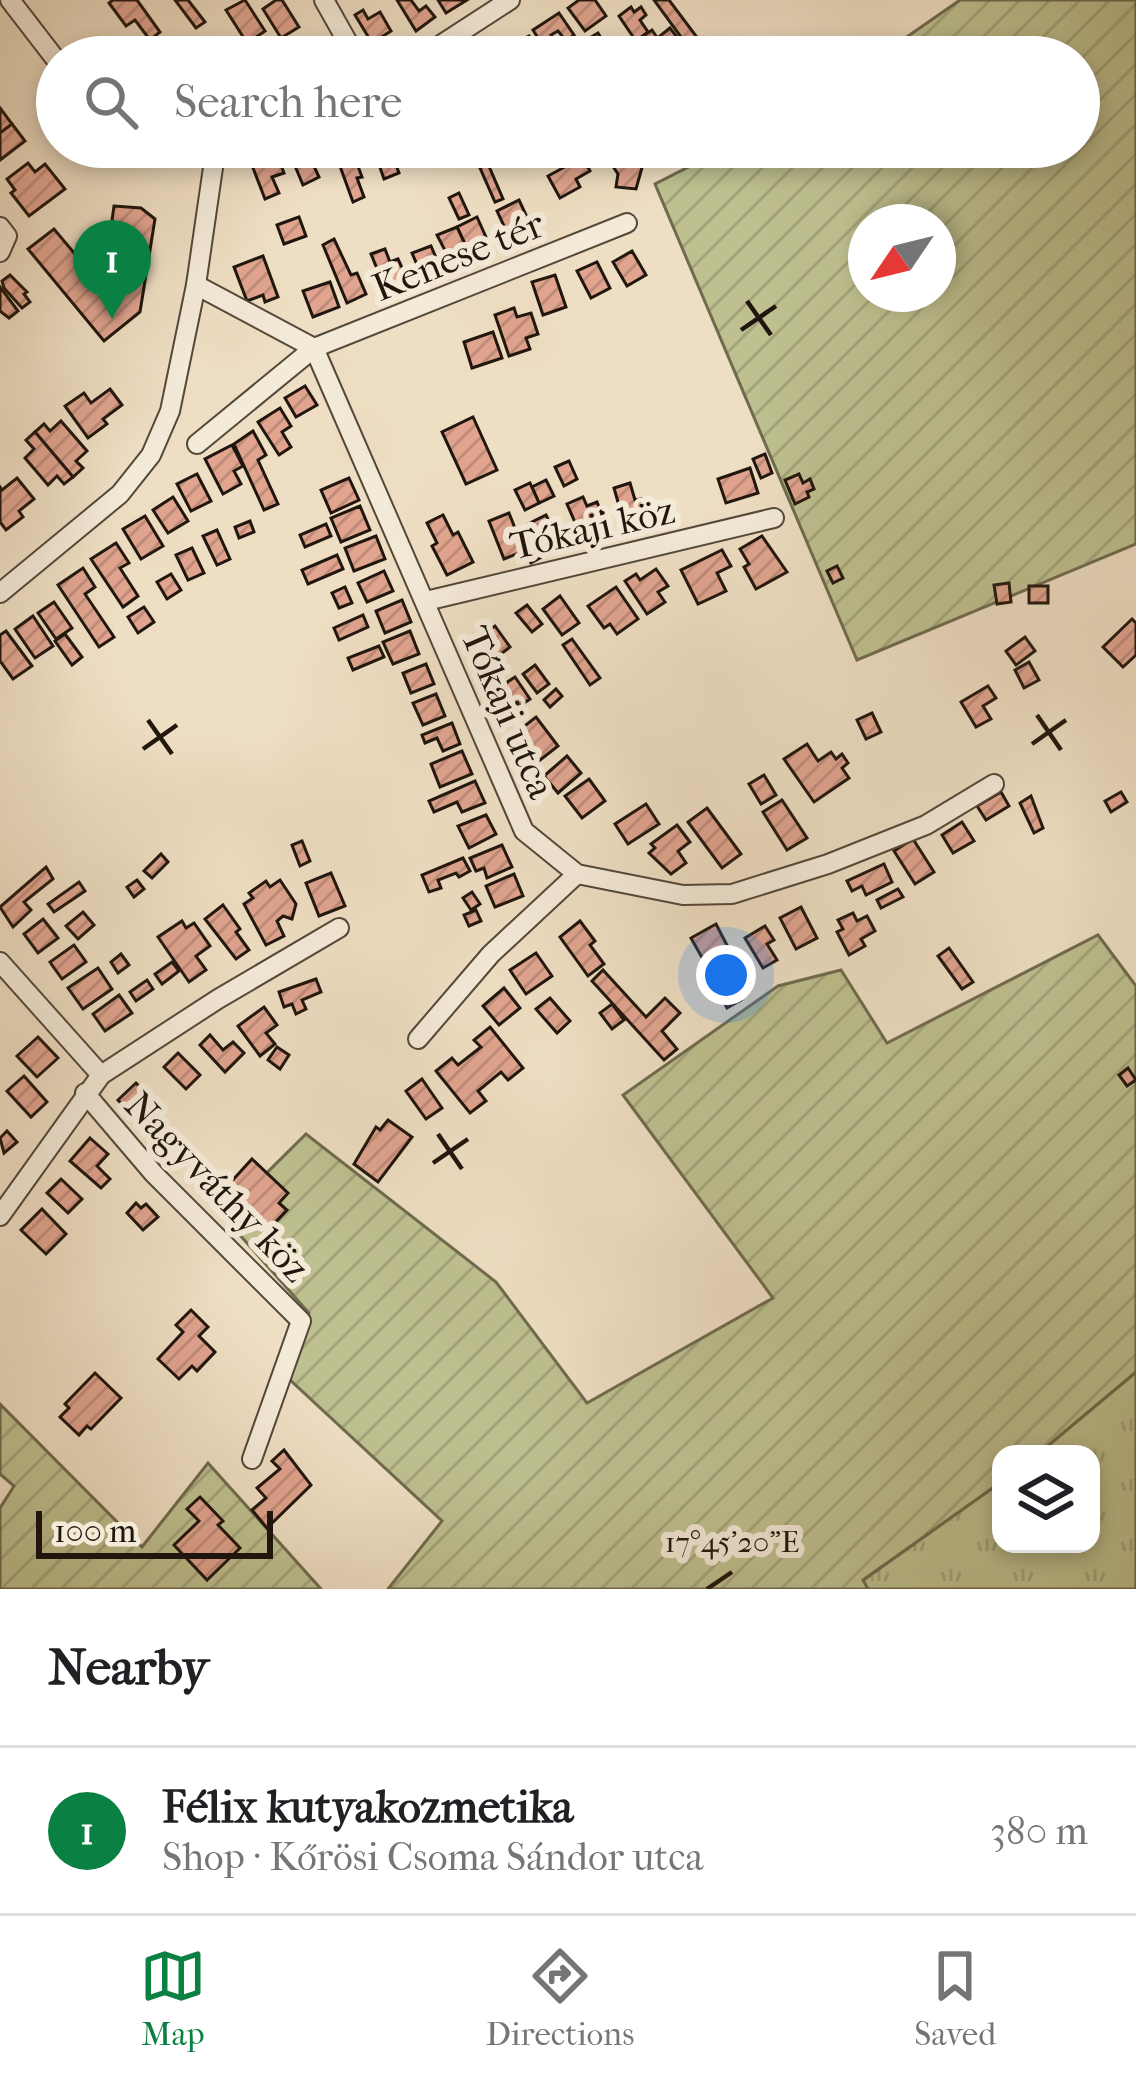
<!DOCTYPE html>
<meta charset="utf-8">
<style>
:root{--surface:#fff;--page:#f2f2f2;--text:#202124;--muted:#757577;--line:#e0e0e0;--accent:#0b8043}
body{margin:0;font-family:"IM FELL French Canon",serif;background:var(--page);color:var(--text)}
.controls{position:absolute;right:36px;bottom:36px;display:grid;overflow:hidden;border-radius:24px;box-shadow:0 6px 18px #0003}
.controls button{width:108px;height:108px;display:grid;place-items:center;padding:0;border:0;border-bottom:3px solid var(--line);background:var(--surface);color:var(--text);font:60px sans-serif}
.compass{position:absolute;left:848px;top:204px;width:108px;height:108px;border-radius:50%;background:var(--surface);box-shadow:0 6px 18px #0003;rotate:235deg}
.scale{position:absolute;left:36px;bottom:30px;width:237px;box-sizing:border-box;padding-left:12px;border:6px solid #20160d;border-top:0;font-size:33px;line-height:42px;white-space:nowrap;color:#20160d;-webkit-text-stroke:9px #f4ead8;paint-order:stroke}
.you{position:absolute;left:726px;top:975px;width:42px;height:42px;margin:-30px;border:9px solid #fff;border-radius:50%;background:#1a73e8;box-shadow:0 0 0 18px #1a73e833}
.badge{display:grid;place-items:center;width:78px;height:78px;border-radius:50%;background:var(--accent);color:#fff;font-size:39px;font-weight:700}
.pin{position:absolute;translate:-50% -99px;filter:drop-shadow(0 3px 6px #0008)}
.pin::after{content:'';position:absolute;top:63px;width:42px;height:36px;background:inherit;clip-path:polygon(0 0,100% 0,50% 100%)}
.list{margin:0;padding:0;list-style:none}
h2{display:flex;justify-content:space-between;align-items:center;height:156px;margin:0;padding:0 48px;font-size:51px}
h2 small{font-size:39px;font-weight:400;color:var(--muted)}
.list li{display:grid;grid-template-columns:78px 1fr auto;gap:36px;align-items:center;box-sizing:border-box;height:168px;padding:0 48px;border-top:3px solid var(--line)}
.list b{display:block;font-size:45px;white-space:nowrap}
.list p{margin:0;font-size:39px;white-space:nowrap;color:var(--muted)}
.list em{font-size:39px;font-style:normal;color:var(--muted)}
.icon{flex:none;width:66px;height:66px;fill:none;stroke:currentColor;stroke-width:2;stroke-linecap:round;stroke-linejoin:round}
.map{position:relative;flex:none;width:1136px;height:1589px;overflow:hidden}
.search{position:absolute;background:var(--surface);box-shadow:0 6px 18px #0003;left:36px;right:36px;top:36px;height:132px;display:flex;align-items:center;gap:30px;box-sizing:border-box;padding:0 42px;border-radius:66px;color:var(--muted);font-size:45px}
.sheet{height:324px;background:var(--surface)}
nav{display:flex;justify-content:space-around;align-items:center;box-sizing:border-box;height:168px;border-top:3px solid var(--line);background:var(--surface);font-size:33px;color:var(--muted)}
nav a{display:grid;justify-items:center;gap:6px}
nav .on{color:var(--accent)}
.map>svg:first-child{display:block}
.grass{fill:url(#grass-tufts);stroke:#6f6b4e;stroke-width:3}
.garden{fill:url(#garden-furrows);stroke:#6f6b4e;stroke-width:3;fill-rule:evenodd}
.building{fill:url(#building-hatch);stroke:#20160d;stroke-width:3}
.lines{fill:none;stroke-linecap:round;stroke-linejoin:round}
.minor-casing{stroke:#54483a;stroke-width:22}
.minor{stroke:#f4ead8;stroke-width:18}
.ticks{fill:none;stroke:#20160d;stroke-width:4.5}
.labels{text-anchor:middle;stroke-width:12;stroke-linejoin:round;paint-order:stroke}
.street-label{font-size:39px;fill:#20160d;stroke:#f4ead8}
.ticks-label{font-size:30px;text-anchor:middle;fill:#20160d;stroke:#f4ead8;stroke-width:12;stroke-linejoin:round;paint-order:stroke}
</style>
<div class="map">
<svg width="1136" height="1589" viewBox="0 0 1136 1589">
<defs>
<pattern id="grass-tufts" width="24" height="20" patternUnits="userSpaceOnUse" patternTransform="scale(3)"><rect width="24" height="20" fill="#bec090"/><path d="M3 7l-1-3M5 7V3M7 7l1-3M15 17l-1-3M17 17v-4M19 17l1-3" fill="none" stroke="#a3a47b"/></pattern>
<pattern id="garden-furrows" width="10" height="10" patternUnits="userSpaceOnUse" patternTransform="scale(3)"><rect width="10" height="10" fill="#bec090"/><path d="M-1 1l2-2M0 10L10 0M9 11l2-2" fill="none" stroke="#a3a47b"/></pattern>
<pattern id="building-hatch" width="6" height="6" patternUnits="userSpaceOnUse" patternTransform="scale(3)"><rect width="6" height="6" fill="#e0a48f"/><path d="M-1 1l2-2M0 6l6-6M5 7l2-2" fill="none" stroke="#c08c7a"/></pattern>
</defs>
<rect width="100%" height="100%" fill="#eedec3"/>
<filter id="stains"><feTurbulence type="fractalNoise" baseFrequency=".00167" numOctaves="4"/><feColorMatrix values="0 0 0 0 .2 0 0 0 0 .09 0 0 0 0 .02 0 0 0 .5 -.17"/></filter>
<radialGradient id="worn" r=".72"><stop offset=".6" stop-color="#630" stop-opacity="0"/><stop offset="1" stop-color="#630" stop-opacity=".3"/></radialGradient>
<path class="grass" d="M1136,1372V1589H868L862,1581L1001,1482V1544H1091V1454H1038Z"/>
<g class="garden">
<path d="M960,0H1136V544L857,660L655,184L728,147H1079V57H878ZM866,222H938V294H866Z"/>
<path d="M1098,935L1136,986V1372L1038,1454H1001V1482L863,1580L868,1589H388L442,1521L288,1378L309,1313L223,1216L306,1134L496,1282L587,1403L773,1298L623,1095L778,986L841,970L887,1043Z"/>
<path d="M0,1404L142,1547L208,1463L321,1589H0V1508L14,1486L0,1474Z"/>
</g>
<g class="building">
<path d="M113,0H137L160,32L150,40L135,20L126,26L109,3Z"/>
<path d="M175,0H188L205,22L196,28Z"/>
<path d="M245,0L265,31L247,43L226,10Z"/>
<path d="M276,0H282L299,27L281,38L263,9Z"/>
<path d="M397,0H411L419,11L426,6L435,17L416,31Z"/>
<path d="M438,0H467L446,13Z"/>
<path d="M579,0H595L606,16L585,31L568,8Z"/>
<path d="M654,0H669L702,44L692,52Z"/>
<path d="M631,7L634,12L641,7L646,15L640,20L648,32L636,41L619,16Z"/>
<path d="M363,10L368,19L380,12L391,31L372,43L355,15Z"/>
<path d="M559,13L574,35L566,41L558,31L551,35L559,47L548,54L533,30Z"/>
<path d="M670,28L680,41L670,49L660,36Z"/>
<path d="M652,30L670,57H647L636,41Z"/>
<path d="M598,33L612,57H595L586,40Z"/>
<path d="M529,36L540,57H511L506,48Z"/>
<path d="M0,108L12,124L0,133Z"/>
<path d="M12,124L25,141L0,160V133Z"/>
<path d="M274,147L284,173L272,177L279,193L265,199L248,155Z"/>
<path d="M287,147H317L323,160L313,164L319,177L303,185Z"/>
<path d="M333,147H359L352,150L362,177L357,178L364,197L353,202Z"/>
<path d="M389,147L399,173L384,179L373,147Z"/>
<path d="M608,147H649L654,156L643,164L636,189L616,187L618,174L612,165L602,160Z"/>
<path d="M583,157L590,171L576,179L580,187L560,198L548,176Z"/>
<path d="M28,163L35,172L45,164L65,189L29,216L11,193L15,190L7,179Z"/>
<path d="M488,164L503,199L495,202L480,168Z"/>
<path d="M459,193L469,215L459,219L449,198Z"/>
<path d="M519,200L533,230L511,241L497,211Z"/>
<path d="M114,206L141,208L155,219L140,312L104,341L28,249L54,229L80,260L105,270Z"/>
<path d="M299,217L306,236L284,244L277,225Z"/>
<path d="M477,217L490,246L470,255L457,227Z"/>
<path d="M457,227L470,255L452,264L437,235Z"/>
<path d="M334,239L351,275L357,273L366,294L347,303L323,245Z"/>
<path d="M431,246L440,267L421,274L412,253Z"/>
<path d="M385,249L390,262L398,259L407,279L385,288L371,254Z"/>
<path d="M632,251L646,275L627,286L613,262Z"/>
<path d="M263,256L278,297L265,302L263,295L247,301L234,267Z"/>
<path d="M597,262L610,288L591,298L577,271Z"/>
<path d="M10,275L27,292L24,294L30,302L22,308L4,288L2,281Z"/>
<path d="M555,275L566,307L543,315L532,282Z"/>
<path d="M330,282L339,307L313,317L303,291Z"/>
<path d="M0,287L18,311L9,318L0,311Z"/>
<path d="M514,308L517,317L531,313L538,334L526,338L530,349L509,356L495,315Z"/>
<path d="M493,332L502,358L472,368L464,342Z"/>
<path d="M305,386L317,405L296,417L285,398Z"/>
<path d="M110,389L122,405L103,419L107,424L88,438L65,406L84,393L91,403Z"/>
<path d="M280,408L291,426L282,432L291,447L279,455L258,422Z"/>
<path d="M473,417L497,470L466,484L442,432Z"/>
<path d="M61,421L87,451L76,461L83,468L73,477L35,432L44,424L50,431Z"/>
<path d="M253,431L266,455L258,460L278,504L264,510L234,444Z"/>
<path d="M35,432L73,477L64,484L57,476L48,485L25,458L34,449L26,440Z"/>
<path d="M232,445L243,466L234,471L241,484L223,494L205,459Z"/>
<path d="M765,454L772,473L761,478L753,459Z"/>
<path d="M569,461L577,479L564,486L555,467Z"/>
<path d="M750,468L758,493L726,503L718,479Z"/>
<path d="M197,474L211,501L191,511L177,484Z"/>
<path d="M799,474L803,483L810,479L814,489L807,492L809,497L795,504L785,480Z"/>
<path d="M17,478L34,499L19,511L23,517L6,530L0,522V487L2,490Z"/>
<path d="M349,478L359,500L331,513L321,490Z"/>
<path d="M546,480L554,496L539,503L532,487Z"/>
<path d="M530,483L539,503L525,510L515,490Z"/>
<path d="M630,483L635,500L641,499L645,513L623,520L614,488Z"/>
<path d="M173,497L188,521L168,533L153,510Z"/>
<path d="M583,497L587,506L597,502L603,517L592,522L595,530L581,536L567,504Z"/>
<path d="M360,506L370,530L341,542L331,518Z"/>
<path d="M509,513L524,551L504,559L489,521Z"/>
<path d="M443,515L453,535L458,532L473,562L447,575L432,546L437,543L427,523Z"/>
<path d="M546,515L561,545L542,554L528,524Z"/>
<path d="M145,516L163,546L141,559L123,529Z"/>
<path d="M250,521L254,532L239,538L235,527Z"/>
<path d="M326,524L331,536L305,547L300,535Z"/>
<path d="M217,530L230,559L217,565L203,536Z"/>
<path d="M376,536L385,559L354,571L345,548Z"/>
<path d="M762,536L787,572L756,589L744,567L749,564L740,549Z"/>
<path d="M116,543L129,563L120,568L138,596L123,607L91,559Z"/>
<path d="M534,546L540,558L531,563L525,551Z"/>
<path d="M192,548L204,573L188,580L176,555Z"/>
<path d="M722,550L731,566L717,573L726,591L698,604L681,570Z"/>
<path d="M337,555L343,569L308,584L302,570Z"/>
<path d="M837,566L843,578L833,583L827,571Z"/>
<path d="M83,568L95,587L85,594L114,637L99,647L58,585Z"/>
<path d="M656,569L668,586L658,592L665,602L647,614L625,581L636,574L640,580Z"/>
<path d="M384,571L393,591L367,602L358,583Z"/>
<path d="M171,574L181,590L167,599L157,582Z"/>
<path d="M1009,583L1011,602L997,604L994,585Z"/>
<rect x="1029" y="586" width="19" height="17"/>
<path d="M345,587L352,603L339,608L332,593Z"/>
<path d="M616,587L638,619L617,634L610,624L604,628L588,606Z"/>
<path d="M560,596L579,623L562,635L543,609Z"/>
<path d="M402,600L411,622L385,633L376,611Z"/>
<path d="M54,602L72,628L56,639L38,613Z"/>
<path d="M527,605L542,624L532,632L516,613Z"/>
<path d="M144,607L154,622L138,633L128,617Z"/>
<path d="M363,615L368,627L339,640L334,628Z"/>
<path d="M33,616L53,646L35,658L15,629Z"/>
<path d="M1132,619L1136,623V655L1123,667L1103,647Z"/>
<path d="M495,626L510,647L489,663L473,641Z"/>
<path d="M6,631L32,666L13,679L0,661V635Z"/>
<path d="M410,631L419,654L393,664L383,642Z"/>
<path d="M65,634L82,657L72,665L55,641Z"/>
<path d="M1025,637L1035,651L1016,665L1006,651Z"/>
<path d="M572,639L600,678L590,685L563,645Z"/>
<path d="M379,646L384,657L353,670L348,658Z"/>
<path d="M1029,662L1039,680L1024,688L1015,670Z"/>
<path d="M426,664L434,684L411,693L403,673Z"/>
<path d="M535,665L549,684L537,693L523,674Z"/>
<path d="M515,677L530,699L509,713L494,691Z"/>
<path d="M988,686L996,698L983,706L991,719L976,727L961,702Z"/>
<path d="M556,689L562,696L550,707L544,700Z"/>
<path d="M436,694L445,716L423,725L413,703Z"/>
<path d="M872,713L881,732L866,739L857,720Z"/>
<path d="M536,717L558,746L535,764L513,735Z"/>
<path d="M452,723L460,744L443,751L437,738L425,743L422,735Z"/>
<path d="M807,744L818,761L831,752L836,759L842,754L848,763L842,768L849,778L814,802L784,759Z"/>
<path d="M462,751L472,774L440,787L431,764Z"/>
<path d="M567,756L581,773L558,793L544,776Z"/>
<path d="M764,775L776,795L761,804L749,784Z"/>
<path d="M589,779L605,801L582,818L565,796Z"/>
<path d="M475,781L485,803L462,812L457,802L434,812L429,801Z"/>
<path d="M1001,792L1009,806L986,820L977,806Z"/>
<path d="M1121,792L1127,802L1111,812L1105,801Z"/>
<path d="M1031,796L1043,828L1034,833L1020,803Z"/>
<path d="M782,800L807,838L787,850L763,812Z"/>
<path d="M646,804L659,824L628,844L615,824Z"/>
<path d="M707,808L741,854L722,868L688,822Z"/>
<path d="M486,815L496,834L469,848L458,826Z"/>
<path d="M962,822L974,841L953,853L942,835Z"/>
<path d="M677,825L690,842L678,851L686,863L671,874L649,853L655,848L651,844Z"/>
<path d="M913,839L934,872L915,884L894,851Z"/>
<path d="M302,841L310,861L300,866L292,845Z"/>
<path d="M502,845L512,867L487,878L484,868L476,871L470,858Z"/>
<path d="M161,854L168,862L152,878L144,871Z"/>
<path d="M463,858L470,871L459,877L456,873L438,880L441,888L429,892L422,875Z"/>
<path d="M884,864L892,882L866,895L862,886L852,891L847,881Z"/>
<path d="M46,867L53,879L24,902L31,910L13,927L0,907Z"/>
<path d="M331,873L345,906L319,916L306,883Z"/>
<path d="M514,874L523,896L495,907L486,886Z"/>
<path d="M137,880L144,889L134,897L127,887Z"/>
<path d="M280,880L296,904L292,919L283,916L277,921L284,936L266,945L244,904L253,898L249,893L266,881L270,887Z"/>
<path d="M79,882L85,891L54,912L48,904Z"/>
<path d="M898,889L903,897L881,908L877,900Z"/>
<path d="M472,892L480,904L471,910L463,898Z"/>
<path d="M223,905L240,929L236,932L249,950L236,959L205,919Z"/>
<path d="M801,907L817,938L796,949L780,918Z"/>
<path d="M476,910L481,921L469,926L464,915Z"/>
<path d="M83,912L94,925L78,939L66,926Z"/>
<path d="M853,913L857,921L867,916L875,931L861,939L865,946L849,955L837,932L843,929L838,920Z"/>
<path d="M43,919L58,938L38,953L24,934Z"/>
<path d="M182,921L186,928L194,923L210,946L196,956L206,970L189,982L158,937Z"/>
<path d="M580,921L595,941L590,945L604,964L588,976L560,937Z"/>
<path d="M716,924L733,957L709,970L691,938Z"/>
<path d="M765,926L774,940L767,944L777,960L763,968L745,938Z"/>
<path d="M74,945L86,962L62,979L50,962Z"/>
<path d="M949,948L973,982L962,989L938,956Z"/>
<path d="M536,953L552,976L526,994L510,970Z"/>
<path d="M121,954L129,965L118,973L111,962Z"/>
<path d="M172,962L179,971L162,984L155,974Z"/>
<path d="M98,968L112,989L83,1009L68,988Z"/>
<path d="M603,970L646,1017L665,998L680,1013L662,1031L677,1049L664,1060L592,981Z"/>
<path d="M316,979L321,992L302,1000L306,1009L296,1014L292,1004L284,1007L279,992Z"/>
<path d="M147,980L153,989L136,1001L130,992Z"/>
<path d="M504,988L520,1008L499,1025L483,1006Z"/>
<path d="M735,991L741,1000L727,1008L722,998Z"/>
<path d="M119,995L132,1013L105,1031L93,1014Z"/>
<path d="M550,998L570,1021L557,1033L536,1009Z"/>
<path d="M612,1004L624,1020L612,1029L600,1013Z"/>
<path d="M264,1007L277,1025L266,1033L275,1044L260,1056L238,1026Z"/>
<path d="M490,1027L523,1068L508,1080L501,1072L478,1091L486,1101L470,1113L436,1071L452,1058L458,1065L481,1047L474,1040Z"/>
<path d="M210,1035L223,1050L233,1042L244,1053L225,1072L200,1045Z"/>
<path d="M38,1037L58,1058L37,1077L17,1056Z"/>
<path d="M277,1047L289,1055L280,1069L268,1060Z"/>
<path d="M178,1053L200,1075L186,1089L164,1067Z"/>
<path d="M1128,1068L1136,1080L1127,1086L1119,1075Z"/>
<path d="M24,1076L47,1102L31,1117L7,1091Z"/>
<path d="M422,1079L442,1108L426,1119L406,1091Z"/>
<path d="M136,1083L153,1100L134,1118L118,1100Z"/>
<path d="M388,1120L412,1137L378,1182L354,1164L376,1127L380,1130Z"/>
<path d="M7,1131L17,1142L4,1153L0,1138Z"/>
<path d="M90,1138L108,1154L97,1166L110,1179L101,1188L70,1161Z"/>
<path d="M252,1159L288,1193L279,1203L287,1210L270,1228L263,1220L256,1227L242,1214L239,1217L220,1194Z"/>
<path d="M61,1179L82,1199L68,1213L47,1193Z"/>
<path d="M136,1203L141,1208L146,1204L158,1217L143,1230L127,1213Z"/>
<path d="M42,1209L66,1234L46,1254L21,1230Z"/>
<path d="M191,1310L208,1327L199,1336L215,1352L197,1371L192,1366L179,1379L158,1359L183,1332L176,1325Z"/>
<path d="M95,1373L121,1398L91,1429L87,1426L79,1435L60,1417L69,1408L65,1404Z"/>
<path d="M284,1450L311,1485L267,1528L252,1510L266,1498L257,1488L280,1469L272,1461Z"/>
<path d="M200,1497L223,1521L218,1525L240,1548L207,1580L174,1545L199,1521L187,1509Z"/>
</g>
<g class="lines">
<g class="minor-casing">
<g id="minor">
<path d="M10,0L57,61"/>
<path d="M324,0L356,57"/>
<path d="M422,57L510,0"/>
<path d="M0,227L7,236L0,252"/>
<path d="M196,285L314,348"/>
<path d="M314,348L524,831L577,874L683,895L732,894L828,864L926,825L994,784"/>
<path d="M197,444L314,348L627,223"/>
<path d="M0,593L120,494L151,455L170,411L196,285L216,147"/>
<path d="M426,601L774,518"/>
<path d="M0,962L101,1075"/>
<path d="M418,1039L491,954L577,874"/>
<path d="M85,1093L154,1174L301,1321L252,1459"/>
<path d="M0,1216L101,1075L218,999L339,928"/>
</g>
</g>
<use href="#minor" class="minor"/>
</g>
<path class="ticks" d="M747,301L771,335M741,330L776,306M1037,715L1061,750M148,720L172,754M1032,744L1066,720M143,749L177,725M438,1134L462,1169M433,1163L468,1139M707,1589L732,1572"/>
<g class="labels">
<g class="street-label">
<text transform="translate(458 255) rotate(-22)" y="14">Kenese tér</text>
<text transform="translate(592 527) rotate(-13)" y="14">Tókaji köz</text>
<text transform="translate(509 712) rotate(67)" y="14">Tókaji utca</text>
<text transform="translate(218 1186) rotate(46)" y="14">Nagyváthy köz</text>
</g>
</g>
<g class="ticks-label">
<text x="732" y="1552">17°45'20"E</text>
</g>
<rect width="100%" height="100%" filter="url(#stains)"/>
<rect width="100%" height="100%" fill="url(#worn)"/>
</svg>
<div class="controls">
<button><svg class="icon" aria-label="layers" viewBox="0 0 24 24"><path d="M12 4l9 5-9 5-9-5zM3 14l9 5 9-5"/></svg></button>
</div>
<svg class="compass" viewBox="-18 -18 36 36"><path d="M0-13l5 13h-10z" fill="#e53935"/><path d="M0 13l5-13h-10z" fill="#757577"/></svg>
<div class="scale">100 m</div>
<div class="you"></div>
<div class="pin badge" style="left:112px;top:319px">1</div>
<div class="search"><svg class="icon" aria-label="search" viewBox="0 0 24 24"><circle cx="10" cy="10" r="6"/><path d="M15 15l6 6"/></svg>Search here</div>
</div>
<section class="sheet">
<h2>Nearby<small></small></h2>
<ul class="list">
<li><span class="badge">1</span><div><b>Félix kutyakozmetika</b><p>Shop · Kőrösi Csoma Sándor utca</p></div><em>380 m</em></li>
</ul>
</section>
<nav>
<a class="on"><svg class="icon" aria-label="map" viewBox="0 0 24 24"><path d="M3 6l6-2 6 2 6-2v14l-6 2-6-2-6 2zM9 4v14M15 6v14"/></svg>Map</a>
<a><svg class="icon" aria-label="directions" viewBox="0 0 24 24"><path d="M12 3l9 9-9 9-9-9zM9 14v-3h6M13 9l2 2-2 2"/></svg>Directions</a>
<a><svg class="icon" aria-label="saved" viewBox="0 0 24 24"><path d="M7 4h10v16l-5-4-5 4z"/></svg>Saved</a>
</nav>
